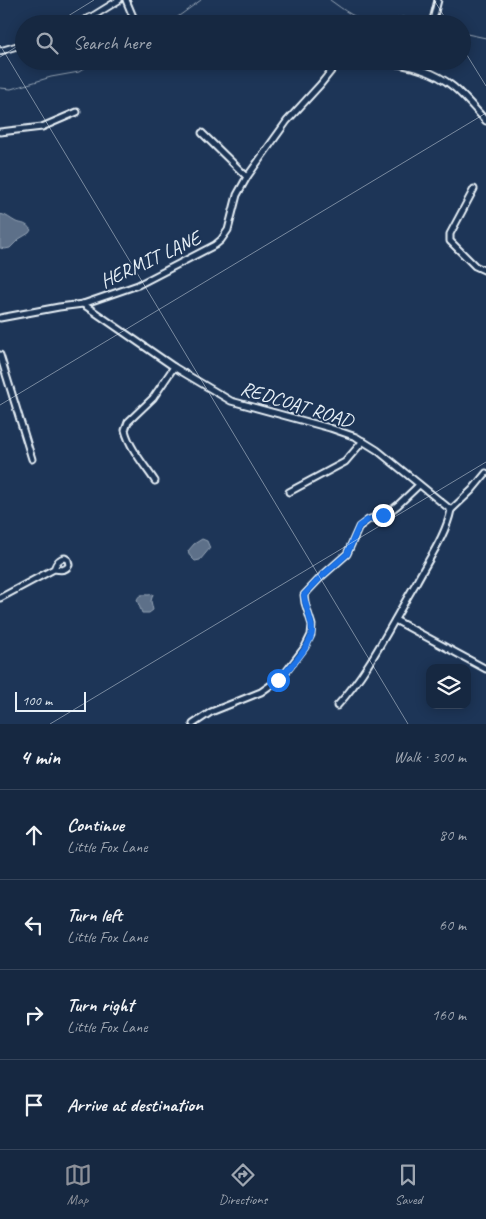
<!DOCTYPE html>
<meta charset="utf-8">
<style>
:root{--surface:#162841;--page:#23344c;--text:#f1f3f6;--muted:#9ea6b1;--line:#35445a;--accent:#8c9099}
body{margin:0;font-family:Caveat,sans-serif;background:var(--page);color:var(--text)}
.controls{position:absolute;right:15px;bottom:15px;display:grid;overflow:hidden;border-radius:10px;box-shadow:0 2px 12px #0003}
.controls button{width:45px;height:45px;display:grid;place-items:center;padding:0;border:0;border-bottom:1px solid var(--line);background:var(--surface);color:var(--text);font:25px sans-serif}
.scale{position:absolute;left:15px;bottom:12px;width:71px;box-sizing:border-box;padding-left:5px;border:2px solid #e8f1f8;border-top:0;font-size:14px;line-height:18px;white-space:nowrap;color:#e8f1f8;-webkit-text-stroke:4px #1d3557;paint-order:stroke}
.stop{position:absolute;width:15px;height:15px;margin:-11px;border:4px solid #1a73e8;border-radius:50%;background:#fff}
.stop.end{background:#1a73e8;border-color:#fff;box-shadow:0 1px 5px #0008}
.list{margin:0;padding:0;list-style:none}
h2{display:flex;justify-content:space-between;align-items:center;height:65px;margin:0;padding:0 20px;font-size:21px}
h2 small{font-size:16px;font-weight:400;color:var(--muted)}
.list li{display:grid;grid-template-columns:32px 1fr auto;gap:15px;align-items:center;box-sizing:border-box;height:90px;padding:0 20px;border-top:1px solid var(--line)}
.list b{display:block;font-size:19px;white-space:nowrap}
.list p{margin:0;font-size:16px;white-space:nowrap;color:var(--muted)}
.list em{font-size:16px;font-style:normal;color:var(--muted)}
.icon{flex:none;width:28px;height:28px;fill:none;stroke:currentColor;stroke-width:2;stroke-linecap:round;stroke-linejoin:round}
.map{position:relative;flex:none;width:486px;height:724px;overflow:hidden}
.search{position:absolute;background:var(--surface);box-shadow:0 2px 12px #0003;left:15px;right:15px;top:15px;height:55px;display:flex;align-items:center;gap:12px;box-sizing:border-box;padding:0 18px;border-radius:28px;color:var(--muted);font-size:19px}
.sheet{height:425px;background:var(--surface)}
nav{display:flex;justify-content:space-around;align-items:center;box-sizing:border-box;height:70px;border-top:1px solid var(--line);background:var(--surface);font-size:14px;color:var(--muted)}
nav a{display:grid;justify-items:center;gap:2px}
nav .on{color:var(--accent)}
.map>svg:first-child{display:block}
.water{fill:#5d7089;stroke:#95a4b5}
.lines{fill:none;stroke-linecap:round;stroke-linejoin:round}
.stream{stroke:#95a4b5;stroke-width:1}
.street-casing{stroke:#e8f1f8;stroke-width:9}
.street{stroke:#1d3557;stroke-width:5}
.route{stroke:#1a73e8;stroke-width:6}
.ticks{fill:none;stroke:#e8f1f8;stroke-width:1;stroke-opacity:0.45}
.labels{text-anchor:middle;stroke-width:4;stroke-linejoin:round;paint-order:stroke}
.street-label{font-size:20px;fill:#e8f1f8;stroke:#1d3557}
</style>
<div class="map">
<svg width="486" height="724" viewBox="0 0 486 724">
<rect width="100%" height="100%" fill="#1d3557"/>
<filter id="ink" filterUnits="userSpaceOnUse"><feTurbulence type="fractalNoise" baseFrequency=".02" numOctaves="2"/><feDisplacementMap in="SourceGraphic" scale="10" xChannelSelector="R" yChannelSelector="G"/><feConvolveMatrix kernelMatrix="1 2 1 2 8 2 1 2 1" color-interpolation-filters="sRGB"/></filter>
<g filter="url(#ink)">
<g class="water">
<path d="M0,214C7,215 10,219 16,222C23,224 26,223 31,230L29,233L19,239L10,248L5,249L0,248Z"/>
<path d="M202,539L207,541L210,548L200,560L195,561L190,556L188,551L194,544Z"/>
<path d="M153,594L151,601L153,610L149,613H142L137,600C140,591 146,597 153,594Z"/>
</g>
<g class="lines">
<g class="stream">
<path d="M330,0C344,10 357,21 376,22C379,22 384,23 387,22C397,20 405,11 411,24"/>
<path d="M168,24L201,0"/>
<path d="M462,33L486,38"/>
<path d="M0,88L11,89L51,77L79,72L95,61"/>
</g>
<g class="street-casing">
<g id="street">
<path d="M126,0L136,24"/>
<path d="M77,24L93,16L119,0"/>
<path d="M432,24L438,0"/>
<path d="M0,51L24,44"/>
<path d="M387,61C399,65 411,66 422,70C452,79 466,99 486,121"/>
<path d="M421,69L423,61"/>
<path d="M0,132L42,127L77,112"/>
<path d="M202,133L247,177"/>
<path d="M474,189L450,234V241L475,266L486,271"/>
<path d="M83,304L174,367L231,401L330,428L356,437L377,450L451,510"/>
<path d="M0,318L59,307L83,304L138,285L215,245L221,240L228,230L237,195L247,177L287,121L320,85L339,61"/>
<path d="M0,355L32,459"/>
<path d="M155,481C145,466 129,447 125,430L128,422L153,398L174,367"/>
<path d="M289,492L345,462L363,441"/>
<path d="M451,510L472,490L486,473"/>
<path d="M0,598L54,569C56,563 60,558 65,558L68,560L69,565C66,571 60,570 54,569"/>
<path d="M395,620L486,669"/>
<path d="M337,706C370,670 391,624 416,583C428,560 446,535 451,510"/>
<path d="M193,724L211,712L261,692L278,680L286,672L305,647L311,635L312,625L305,603L304,595L322,576L347,554L359,527L368,520L389,512L398,505L419,485"/>
</g>
</g>
<use href="#street" class="street"/>
</g>
</g>
<g class="lines" filter="url(#ink)">
<path class="route" d="M278,680C288,670 312,645 312,631C312,619 305,607 304,595L322,576L347,554L359,526L368,520L383,515"/>
</g>
<path class="ticks" d="M434,0L449,24M55,24L94,0M0,45L408,724M462,47L486,86M0,57L24,42M0,405L486,113M50,724L486,462"/>
<g class="labels">
<g class="street-label">
<text transform="translate(150 259) rotate(-25)" y="7">HERMIT LANE</text>
<text transform="translate(297 404) rotate(17)" y="7">REDCOAT ROAD</text>
</g>
</g>
</svg>
<div class="controls">
<button><svg class="icon" aria-label="layers" viewBox="0 0 24 24"><path d="M12 4l9 5-9 5-9-5zM3 14l9 5 9-5"/></svg></button>
</div>
<div class="scale">100 m</div>
<div class="stop" style="left:278px;top:680px"></div>
<div class="stop end" style="left:383px;top:515px"></div>
<div class="search"><svg class="icon" aria-label="search" viewBox="0 0 24 24"><circle cx="10" cy="10" r="6"/><path d="M15 15l6 6"/></svg>Search here</div>
</div>
<section class="sheet">
<h2>4 min<small>Walk · 300 m</small></h2>
<ul class="list">
<li><svg class="icon" aria-label="ahead" viewBox="0 0 24 24"><path d="M12 20V5M6 11l6-6 6 6"/></svg><div><b>Continue</b><p>Little Fox Lane</p></div><em>80 m</em></li>
<li><svg class="icon" aria-label="left" viewBox="0 0 24 24"><path d="M17 20v-9H6M10 6l-5 5 5 5"/></svg><div><b>Turn left</b><p>Little Fox Lane</p></div><em>60 m</em></li>
<li><svg class="icon" aria-label="right" viewBox="0 0 24 24"><path d="M7 20v-9h11M14 6l5 5-5 5"/></svg><div><b>Turn right</b><p>Little Fox Lane</p></div><em>160 m</em></li>
<li><svg class="icon" aria-label="arrive" viewBox="0 0 24 24"><path d="M6 21V4h12l-3 4 3 4H6"/></svg><div><b>Arrive at destination</b></div></li>
</ul>
</section>
<nav>
<a class="on"><svg class="icon" aria-label="map" viewBox="0 0 24 24"><path d="M3 6l6-2 6 2 6-2v14l-6 2-6-2-6 2zM9 4v14M15 6v14"/></svg>Map</a>
<a><svg class="icon" aria-label="directions" viewBox="0 0 24 24"><path d="M12 3l9 9-9 9-9-9zM9 14v-3h6M13 9l2 2-2 2"/></svg>Directions</a>
<a><svg class="icon" aria-label="saved" viewBox="0 0 24 24"><path d="M7 4h10v16l-5-4-5 4z"/></svg>Saved</a>
</nav>
